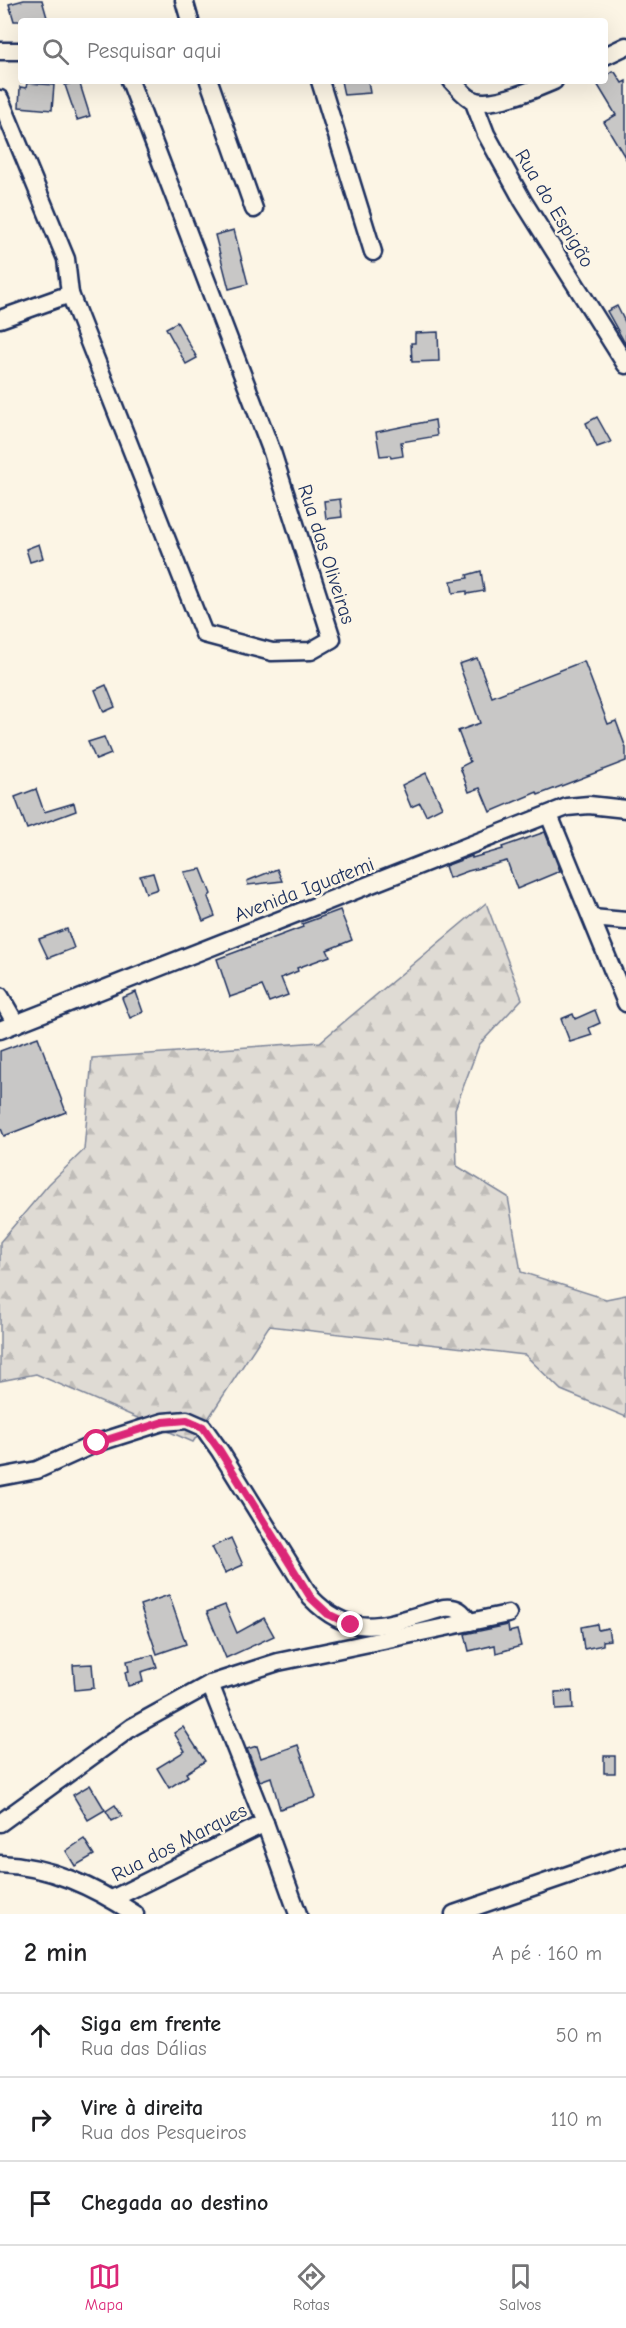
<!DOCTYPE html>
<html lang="pt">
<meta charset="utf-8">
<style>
:root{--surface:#fff;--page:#f2f2f2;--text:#202124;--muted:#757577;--line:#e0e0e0;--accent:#db2777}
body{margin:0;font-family:"Comic Neue",sans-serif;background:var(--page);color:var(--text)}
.stop{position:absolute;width:18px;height:18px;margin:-14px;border:4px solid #db2777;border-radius:50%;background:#fff}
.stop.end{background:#db2777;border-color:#fff;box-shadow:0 2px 6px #0008}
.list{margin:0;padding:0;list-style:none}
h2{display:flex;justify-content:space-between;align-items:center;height:78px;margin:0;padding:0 24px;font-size:26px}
h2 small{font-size:20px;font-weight:400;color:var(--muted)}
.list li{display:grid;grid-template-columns:39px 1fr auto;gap:18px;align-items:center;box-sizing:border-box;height:84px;padding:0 24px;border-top:2px solid var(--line)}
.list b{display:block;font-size:22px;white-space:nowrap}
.list p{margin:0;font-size:20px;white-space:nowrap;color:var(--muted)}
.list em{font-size:20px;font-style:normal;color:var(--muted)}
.icon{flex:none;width:33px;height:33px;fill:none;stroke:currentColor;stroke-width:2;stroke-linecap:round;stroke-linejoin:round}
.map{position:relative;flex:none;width:626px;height:1914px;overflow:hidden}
.search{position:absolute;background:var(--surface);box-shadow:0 6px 24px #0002;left:18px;right:18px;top:18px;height:66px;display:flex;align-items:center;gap:15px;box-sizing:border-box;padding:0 21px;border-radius:6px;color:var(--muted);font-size:22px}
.sheet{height:330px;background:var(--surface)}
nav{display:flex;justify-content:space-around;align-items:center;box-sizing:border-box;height:84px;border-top:2px solid var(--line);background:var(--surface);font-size:16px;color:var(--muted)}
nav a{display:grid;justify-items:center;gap:3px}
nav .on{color:var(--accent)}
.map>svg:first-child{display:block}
.forest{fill:url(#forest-firs);stroke:#7d8599;stroke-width:1.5}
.building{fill:#c8c7c6;stroke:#1b2f5e;stroke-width:1.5}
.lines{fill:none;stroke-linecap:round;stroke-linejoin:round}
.street-casing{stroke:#1b2f5e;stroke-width:21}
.street{stroke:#fcf5e5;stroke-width:16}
.route{stroke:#db2777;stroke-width:8}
.labels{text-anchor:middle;stroke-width:5;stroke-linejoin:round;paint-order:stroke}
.street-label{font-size:20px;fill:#1b2f5e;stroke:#fcf5e5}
</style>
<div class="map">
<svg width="626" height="1914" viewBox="0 0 626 1914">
<defs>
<pattern id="forest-firs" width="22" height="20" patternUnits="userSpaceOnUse" patternTransform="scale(1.5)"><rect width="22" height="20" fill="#dfdbd4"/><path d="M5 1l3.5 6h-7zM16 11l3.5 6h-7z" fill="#bfbcb8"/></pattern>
</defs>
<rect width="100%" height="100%" fill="#fcf5e5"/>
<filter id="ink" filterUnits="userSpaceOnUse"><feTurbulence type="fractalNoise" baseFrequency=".0167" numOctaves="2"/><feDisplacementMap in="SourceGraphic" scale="12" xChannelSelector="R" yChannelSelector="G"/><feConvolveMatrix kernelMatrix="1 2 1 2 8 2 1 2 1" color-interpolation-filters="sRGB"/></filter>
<g filter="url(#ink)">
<path class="forest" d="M486,903L522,999L479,1045L455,1109L457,1166L508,1197L521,1272L606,1299L626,1295V1417L561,1390L525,1355L269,1326L193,1442L36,1374L0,1381V1242L49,1184L84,1150L92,1058L320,1042Z"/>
<g class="building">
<path d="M24,0H42L48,21H14L9,4Z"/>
<path d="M612,72H615L622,83L626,81V159L604,122L616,115L596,82L605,81V77Z"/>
<path d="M79,81L90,116L77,120L65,85Z"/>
<path d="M341,81H368L370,93L344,95Z"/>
<path d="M27,83L54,85L52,110L19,107L20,87L26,88Z"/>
<path d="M234,230L248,284L229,289L215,235Z"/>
<path d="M617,306L626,324V345L607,311Z"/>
<path d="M177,322L197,358L186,364L166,328Z"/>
<path d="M438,332L439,361L412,362L411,343H415V333Z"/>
<path d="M597,417L611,442L597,447L586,423Z"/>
<path d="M435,420L437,436L401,442L403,456L391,458L390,455L380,456L376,432Z"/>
<path d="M340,499L342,517L326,519L324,501Z"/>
<path d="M39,544L43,558L30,562L26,549Z"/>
<path d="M481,571L484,591L467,594V591L453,593L451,581L468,578L467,575Z"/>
<path d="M477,658L492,697L584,661L608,724L616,721L626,748V761L538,795L537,792L490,812L480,788L469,792L460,767L470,762L458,731L480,723L459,664Z"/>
<path d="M106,685L115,707L104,712L95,690Z"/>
<path d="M104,737L111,754L96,760L88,742Z"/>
<path d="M426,773L442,807L426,815L420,803L411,807L402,785Z"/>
<path d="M36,789L44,812L74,803L76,811L27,829L15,797Z"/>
<path d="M545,832L560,871L517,889L507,861L468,871L449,878L445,866L472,856V858L503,849L502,847Z"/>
<path d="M201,869L211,894L208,897L215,916L203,921L184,872Z"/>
<path d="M277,869L282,881L248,885L247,881Z"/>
<path d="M153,873L158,889L146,893L140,876Z"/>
<path d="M340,910L352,940L327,950L330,956L297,968L298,971L281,978L288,995L269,1002L262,986L230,997L217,959L303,927L302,924Z"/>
<path d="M67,929L74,948L48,958L39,939Z"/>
<path d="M136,992L143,1012L130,1018L122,998Z"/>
<path d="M595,1010L600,1023L589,1028L592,1035L570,1042L561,1019L573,1014L575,1019Z"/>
<path d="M38,1037L66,1112L4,1136L0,1126V1051Z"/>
<path d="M231,1538L243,1565L225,1573L212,1547Z"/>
<path d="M169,1595L186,1644L157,1654L140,1605Z"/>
<path d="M225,1605L237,1633L264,1618L274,1636L226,1658L207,1612Z"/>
<path d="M597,1624L598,1630L608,1628L610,1640L603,1641V1645L584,1649L581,1627Z"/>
<path d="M508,1625L509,1632L517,1630L521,1646L496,1653L495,1645L469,1651L465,1634Z"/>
<path d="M153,1655L157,1667L141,1672L143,1682L128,1686L125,1672L129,1671L127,1661Z"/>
<path d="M92,1664L94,1688L75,1690L73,1665Z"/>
<path d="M572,1691L573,1709L556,1710L555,1692Z"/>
<path d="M183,1727L205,1761L186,1773L188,1776L169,1788L157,1768L185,1751L174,1733Z"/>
<path d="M298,1745L316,1797L280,1809L271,1777L260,1781L247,1749L257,1746L261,1758Z"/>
<rect x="604" y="1756" width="11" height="17"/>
<path d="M90,1785L105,1810L88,1820L73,1795Z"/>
<path d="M115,1805L122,1816L112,1821L106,1811Z"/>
<path d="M84,1839L94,1855L75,1866L66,1851Z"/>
</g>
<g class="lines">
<g class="street-casing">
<g id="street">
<path d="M184,0L190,21"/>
<path d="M0,51H21"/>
<path d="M605,56L626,46"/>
<path d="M209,81L254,209"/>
<path d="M320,81L373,252"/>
<path d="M452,81C458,87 465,97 473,100C492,108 535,89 554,81"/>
<path d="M0,99L66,259L70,294L0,319"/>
<path d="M473,100L486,134L523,201L626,365"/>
<path d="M70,294L204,634L272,652L311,651L332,639L272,452L130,81"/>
<path d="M549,815L626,1003"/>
<path d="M592,918L626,921"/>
<path d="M0,996L16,1024"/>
<path d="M0,1030L567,807L589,805L626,809"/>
<path d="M0,1477L37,1470L97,1443L163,1422L187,1420L203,1427L220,1451L311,1598C355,1644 391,1622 444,1608C458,1607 462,1611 469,1622"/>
<path d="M210,1684L265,1823L298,1914"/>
<path d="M0,1823L132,1727L210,1684L278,1662L508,1614"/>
<path d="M0,1864C50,1866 94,1887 135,1914"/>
<path d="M112,1899L265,1823"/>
<path d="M454,1914L626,1855"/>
</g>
</g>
<use href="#street" class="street"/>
</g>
</g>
<g class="lines" filter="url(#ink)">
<path class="route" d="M97,1443L163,1422L187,1420L203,1427L220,1451L311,1598L328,1614L351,1625"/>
</g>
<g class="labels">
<g class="street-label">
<text transform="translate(555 208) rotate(59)" y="7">Rua do Espigão</text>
<text transform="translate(327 554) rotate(72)" y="7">Rua das Oliveiras</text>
<text transform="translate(304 889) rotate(-21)" y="7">Avenida Iguatemi</text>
<text transform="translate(179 1842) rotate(-27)" y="7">Rua dos Marques</text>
</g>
</g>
</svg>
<div class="stop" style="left:97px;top:1443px"></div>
<div class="stop end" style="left:351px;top:1625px"></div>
<div class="search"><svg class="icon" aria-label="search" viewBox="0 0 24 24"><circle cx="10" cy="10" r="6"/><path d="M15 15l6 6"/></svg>Pesquisar aqui</div>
</div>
<section class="sheet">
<h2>2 min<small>A pé · 160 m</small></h2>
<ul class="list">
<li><svg class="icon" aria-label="ahead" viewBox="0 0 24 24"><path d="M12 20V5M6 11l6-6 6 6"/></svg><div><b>Siga em frente</b><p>Rua das Dálias</p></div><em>50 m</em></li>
<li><svg class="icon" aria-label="right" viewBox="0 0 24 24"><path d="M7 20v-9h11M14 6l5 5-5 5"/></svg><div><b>Vire à direita</b><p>Rua dos Pesqueiros</p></div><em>110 m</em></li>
<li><svg class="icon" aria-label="arrive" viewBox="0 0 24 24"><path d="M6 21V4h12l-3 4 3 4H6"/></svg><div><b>Chegada ao destino</b></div></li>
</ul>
</section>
<nav>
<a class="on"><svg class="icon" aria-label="map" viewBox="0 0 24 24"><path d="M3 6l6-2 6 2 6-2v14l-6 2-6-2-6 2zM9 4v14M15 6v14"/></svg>Mapa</a>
<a><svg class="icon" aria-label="directions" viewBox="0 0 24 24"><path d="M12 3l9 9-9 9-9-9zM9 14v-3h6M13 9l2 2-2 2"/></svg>Rotas</a>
<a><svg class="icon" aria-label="saved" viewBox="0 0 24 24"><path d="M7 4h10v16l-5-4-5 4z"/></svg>Salvos</a>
</nav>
